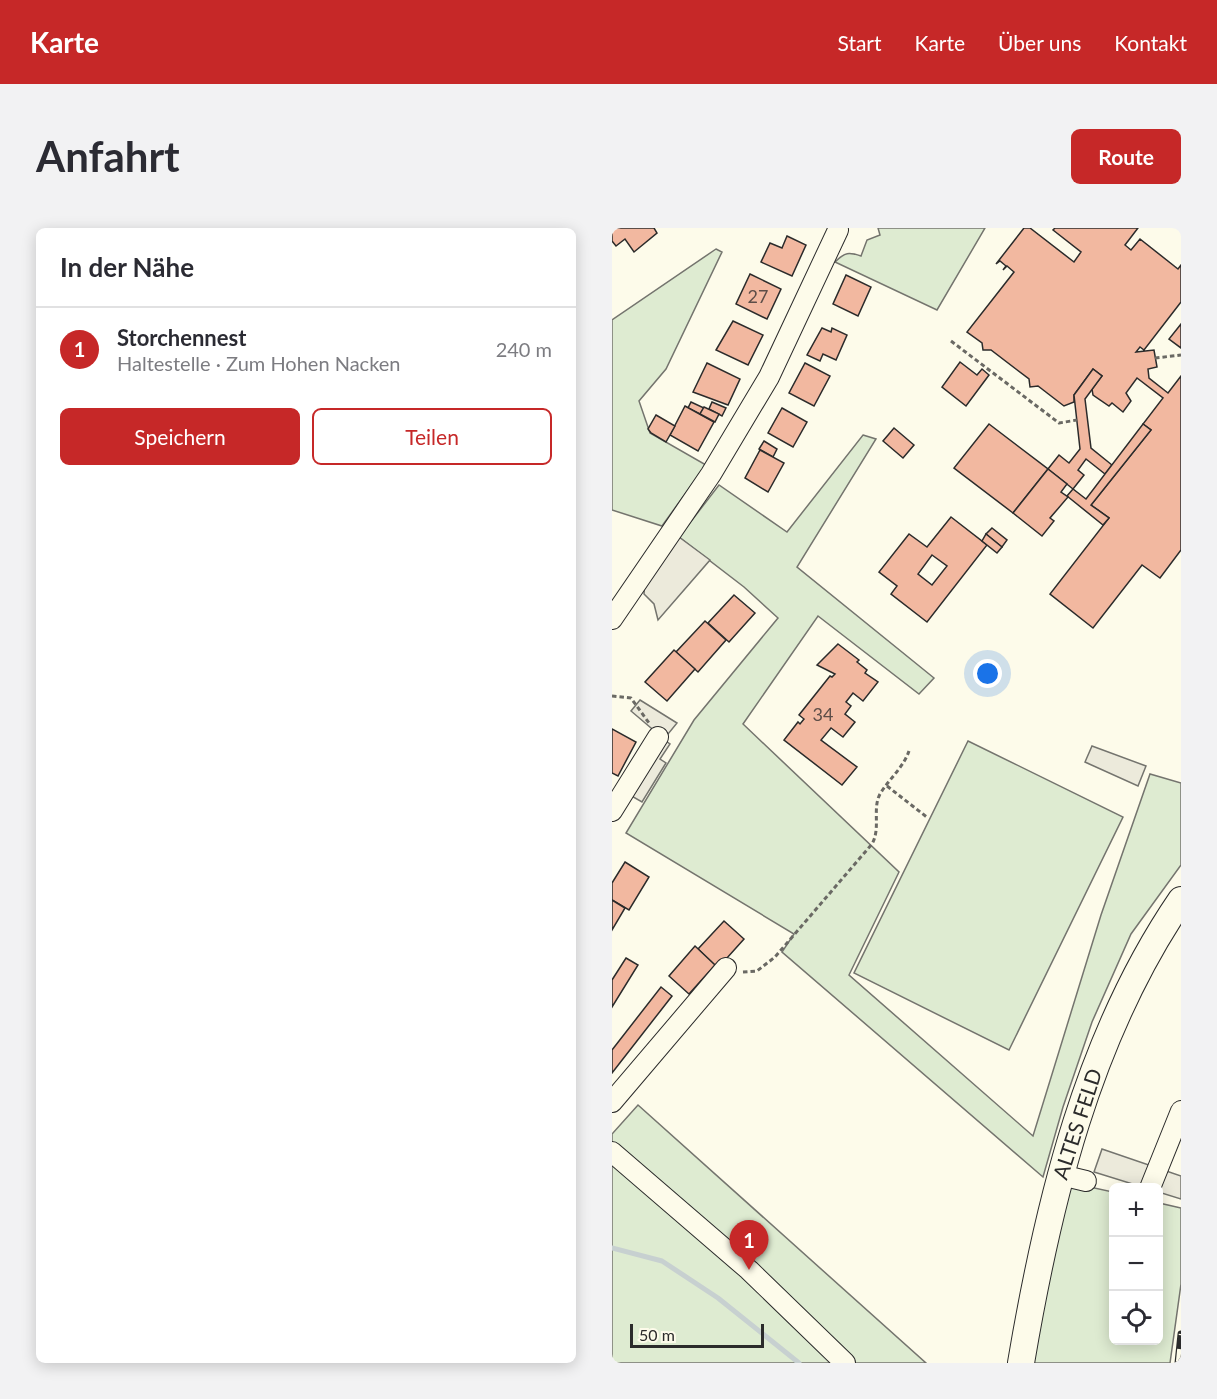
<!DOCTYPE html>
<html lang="de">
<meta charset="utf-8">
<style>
:root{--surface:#fff;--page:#f2f2f3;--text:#2b2b33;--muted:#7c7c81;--line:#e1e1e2;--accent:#c62828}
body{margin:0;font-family:Lato,sans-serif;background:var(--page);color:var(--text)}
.controls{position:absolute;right:18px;bottom:18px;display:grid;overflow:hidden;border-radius:9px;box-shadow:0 3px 15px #0003}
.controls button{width:54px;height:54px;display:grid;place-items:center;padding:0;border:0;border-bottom:2px solid var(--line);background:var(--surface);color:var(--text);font:30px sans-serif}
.scale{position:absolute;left:18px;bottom:15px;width:134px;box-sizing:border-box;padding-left:6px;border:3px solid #2b2b2b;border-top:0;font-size:16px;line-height:21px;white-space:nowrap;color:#2b2b2b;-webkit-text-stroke:4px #fdfbea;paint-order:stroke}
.you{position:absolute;left:376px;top:446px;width:21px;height:21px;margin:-15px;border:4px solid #fff;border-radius:50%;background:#1a73e8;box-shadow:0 0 0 9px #1a73e833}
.badge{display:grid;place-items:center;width:39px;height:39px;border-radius:50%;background:var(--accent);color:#fff;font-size:20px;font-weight:700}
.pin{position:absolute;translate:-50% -50px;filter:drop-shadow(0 2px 3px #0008)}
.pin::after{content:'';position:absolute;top:32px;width:21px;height:18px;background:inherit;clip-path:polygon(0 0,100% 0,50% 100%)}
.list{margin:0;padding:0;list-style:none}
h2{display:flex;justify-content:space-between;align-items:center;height:78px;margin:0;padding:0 24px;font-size:26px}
h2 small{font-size:20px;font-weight:400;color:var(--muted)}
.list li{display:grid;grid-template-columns:39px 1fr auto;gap:18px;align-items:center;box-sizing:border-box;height:84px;padding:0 24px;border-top:2px solid var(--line)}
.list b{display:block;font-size:22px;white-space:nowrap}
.list p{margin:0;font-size:20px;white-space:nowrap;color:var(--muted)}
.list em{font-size:20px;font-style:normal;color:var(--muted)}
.actions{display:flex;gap:12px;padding:18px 24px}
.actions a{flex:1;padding:14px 0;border:2px solid var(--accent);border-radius:9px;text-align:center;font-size:21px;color:var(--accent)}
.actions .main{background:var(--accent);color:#fff}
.icon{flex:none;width:33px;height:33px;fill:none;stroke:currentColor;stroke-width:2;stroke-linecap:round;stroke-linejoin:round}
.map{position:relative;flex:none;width:569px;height:1135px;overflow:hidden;border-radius:9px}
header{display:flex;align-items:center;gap:36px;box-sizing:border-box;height:84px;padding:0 30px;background:var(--accent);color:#fff}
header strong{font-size:28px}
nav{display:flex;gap:33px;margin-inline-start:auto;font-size:21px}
.intro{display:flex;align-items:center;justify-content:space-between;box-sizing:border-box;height:144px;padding:0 36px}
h1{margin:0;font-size:42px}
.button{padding:15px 27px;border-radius:9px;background:var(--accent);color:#fff;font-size:21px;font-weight:700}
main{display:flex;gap:36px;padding:0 36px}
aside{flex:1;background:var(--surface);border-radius:9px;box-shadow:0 3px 15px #0003}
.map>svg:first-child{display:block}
.green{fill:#deebd1;stroke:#74746e;stroke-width:1.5}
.parking{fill:#eceadb;stroke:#74746e;stroke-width:1.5}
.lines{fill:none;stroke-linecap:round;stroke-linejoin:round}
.stream{stroke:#c7d0d0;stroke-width:5}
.building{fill:#f2b8a0;stroke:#2b2b2b;stroke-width:1.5;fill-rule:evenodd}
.minor-casing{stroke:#2b2b2b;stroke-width:22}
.major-casing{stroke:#2b2b2b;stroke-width:28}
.path{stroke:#6a6964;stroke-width:3;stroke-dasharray:4.5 3;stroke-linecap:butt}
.minor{stroke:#fdfbea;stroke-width:20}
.major{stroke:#fdfbea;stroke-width:26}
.rail-casing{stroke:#2b2b2b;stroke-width:7}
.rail{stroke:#fdfbea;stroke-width:4.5;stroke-dasharray:14;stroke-linecap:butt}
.labels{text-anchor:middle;stroke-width:4.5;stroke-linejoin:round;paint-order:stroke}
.number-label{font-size:18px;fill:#5d4e48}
.street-label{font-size:21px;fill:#2b2b2b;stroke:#fdfbea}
</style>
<header>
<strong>Karte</strong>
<nav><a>Start</a><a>Karte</a><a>Über uns</a><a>Kontakt</a></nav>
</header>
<div class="intro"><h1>Anfahrt</h1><a class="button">Route</a></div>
<main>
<aside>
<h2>In der Nähe<small></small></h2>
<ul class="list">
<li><span class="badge">1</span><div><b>Storchennest</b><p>Haltestelle · Zum Hohen Nacken</p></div><em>240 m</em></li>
</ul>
<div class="actions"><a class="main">Speichern</a><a>Teilen</a></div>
</aside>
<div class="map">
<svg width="569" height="1135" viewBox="0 0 569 1135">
<rect width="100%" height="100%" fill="#fdfbea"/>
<g class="green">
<path d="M266,0H373L325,82L223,34C233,24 237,24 249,28L255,12L268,7Z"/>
<path d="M104,21L110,24L54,141L27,173L38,205L94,237L50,298L0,282V92Z"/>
<path d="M251,207L264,211L185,339L322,450L307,466L206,388L131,496L287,644L237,747L421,908L489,687L538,546L569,555V637L519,706L480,794L451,879L431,949L170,724L182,706L14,605L82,492L166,390L132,359L67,309L107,257L175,304Z"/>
<path d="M356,513L511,589L397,822L242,745Z"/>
<path d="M26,877L314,1135H0V906Z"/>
<path d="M455,954L501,964L502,1112H546L547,975L569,980V1056L558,1135H417Z"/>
</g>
<g class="parking">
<path d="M67,309L98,332L46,392L42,376L32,366L33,351Z"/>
<path d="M28,472L65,495L52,511L19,483Z"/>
<path d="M51,511L58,516L48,531L54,535L30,574L16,566Z"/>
<path d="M480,518L534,538L526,558L473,534Z"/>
<path d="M490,921L569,948V971L482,944Z"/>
</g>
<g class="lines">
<path class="stream" d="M0,1020L50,1033L106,1070L187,1135"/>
</g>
<g class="building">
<path d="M0,0H42L45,5L22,24L13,11L4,18L0,13Z"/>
<path d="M412,0H418L462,34L469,24L441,2L443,0H526L513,17L519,22L528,11L566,41L569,37V74L532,122L528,119L524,124L542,122L545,139L536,141L537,150L556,165L569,148V322L548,350L530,337L481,400L438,366L497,290L479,277L539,202L531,196L551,170L525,150L514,165L519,173L511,184L500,175L497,178L481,167L480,161L490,148L481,141L462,167V174L452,178L426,158L418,159L417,151L379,122H371L370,115L355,104L402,44L395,38L391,42L394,38L388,33L384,36Z"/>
<path d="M175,8L194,17L180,48L149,34L158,15L170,20Z"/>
<path d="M138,46L169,61L155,91L124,76Z"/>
<path d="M234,47L259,59L246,88L221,76Z"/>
<path d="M121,93L151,107L136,137L104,122Z"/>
<path d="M569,96V120L557,111Z"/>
<path d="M210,100L219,104L220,100L235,107L224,132L211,126L208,133L195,127Z"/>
<path d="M348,134L365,147L370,141L377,147L354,178L330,159Z"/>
<path d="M95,135L128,151L116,177L81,164Z"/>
<path d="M193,135L218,148L202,178L177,165Z"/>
<path d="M481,141L490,148L473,171L479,220L500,237L493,246L474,231L466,242L472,247L461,261L436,241L447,227L457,235L468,221L462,167Z"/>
<path d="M79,174L92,180L88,186L76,180Z"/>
<path d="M100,174L114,180L110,188L97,181Z"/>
<path d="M73,178L102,194L86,223L58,207Z"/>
<path d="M92,179L107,186L103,194L88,186Z"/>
<path d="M170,180L195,194L181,219L156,205Z"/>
<path d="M44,187L63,198L54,214L39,205L36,201Z"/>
<path d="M377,196L436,241L401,285L342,240Z"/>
<path d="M531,196L539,202L479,277L497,290L491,297L455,268L461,261L474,271Z"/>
<path d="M282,200L302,217L291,230L271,213Z"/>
<path d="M152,213L165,221L161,229L147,221Z"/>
<path d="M148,222L172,235L156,264L133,250Z"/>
<path d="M436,241L455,256L449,264L456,269L438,290L442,293L430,308L401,285Z"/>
<path d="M339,289L375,317L315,394L279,366L285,358L267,344L297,306L315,319ZM320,327L335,338L320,357L306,346Z"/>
<path d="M380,300L395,312L390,319L374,306Z"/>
<path d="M374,306L390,319L385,325L370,313Z"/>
<path d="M122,367L143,385L117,414L96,395Z"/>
<path d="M93,393L114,412L86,444L64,424Z"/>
<path d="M226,416L247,432L245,434L255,442L253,445L266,454L251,473L241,465L234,474L239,478L233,486L243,494L231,509L219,500L209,512L245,539L230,557L172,512L186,494L188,496L192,491L187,487L218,448L220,449L223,446L205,437Z"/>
<path d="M62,422L83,441L55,473L33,454Z"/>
<path d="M0,501L24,514L6,548L0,545Z"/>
<path d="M13,634L37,649L17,682L0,672V655Z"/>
<path d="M0,672L13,680L0,702Z"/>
<path d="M112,693L132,711L106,740L86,721Z"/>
<path d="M83,718L103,737L77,766L57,748Z"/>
<path d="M14,730L26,737L0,779V752Z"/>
<path d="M49,759L60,768L0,845V822Z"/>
</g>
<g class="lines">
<g class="minor-casing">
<g id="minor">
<path d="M0,391L99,246L157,149L226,2"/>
<path d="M0,583L46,509"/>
<path d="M0,874L114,740"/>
<path d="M0,924L137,1042L233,1135"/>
<path d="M449,947L474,953"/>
<path d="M538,960L569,883"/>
</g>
</g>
<g class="major-casing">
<path id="major" d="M409,1135C436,975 476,808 569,672"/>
</g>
<g class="path">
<path d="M339,113L447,195L465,192"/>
<path d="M543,130L569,127"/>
<path d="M0,468L19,470L37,495"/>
<path d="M275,558L316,590"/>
<path d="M131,744L145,743L163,729L260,616C269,600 260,581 268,566C277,551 291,540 297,523"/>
</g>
<use href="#minor" class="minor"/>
<use href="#major" class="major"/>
<g class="rail-casing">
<path id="rail" d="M566,1135L569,1106"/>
</g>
<use href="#rail" class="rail"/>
</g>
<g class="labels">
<g class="number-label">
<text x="146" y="75">27</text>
<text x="211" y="493">34</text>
</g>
<g class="street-label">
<text transform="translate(466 896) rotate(-72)" y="7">ALTES FELD</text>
</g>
</g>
</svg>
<div class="controls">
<button>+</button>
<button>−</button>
<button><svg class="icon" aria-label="locate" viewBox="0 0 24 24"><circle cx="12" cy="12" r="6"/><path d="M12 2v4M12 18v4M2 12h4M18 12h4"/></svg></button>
</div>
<div class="scale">50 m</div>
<div class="you"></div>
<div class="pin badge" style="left:137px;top:1042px">1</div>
</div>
</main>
